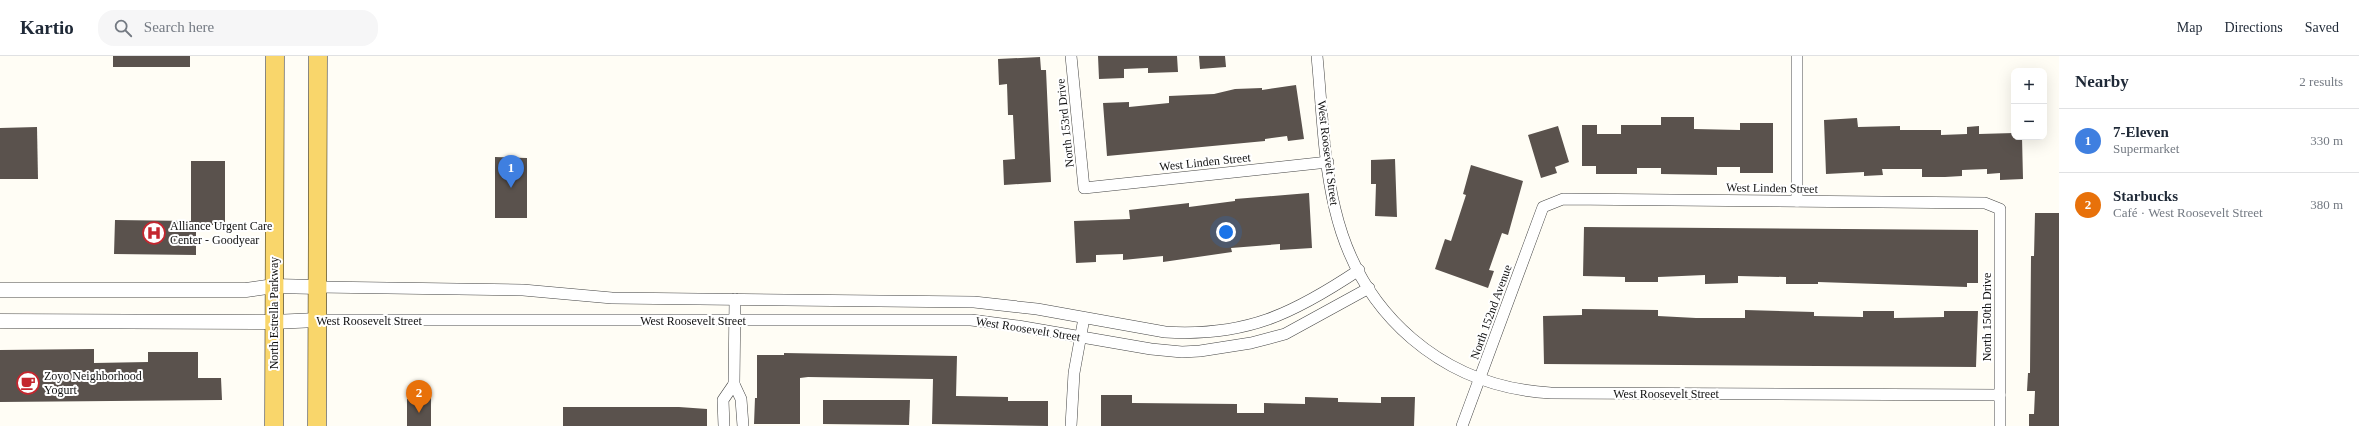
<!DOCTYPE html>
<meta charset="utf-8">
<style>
:root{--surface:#fff;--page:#f6f6f7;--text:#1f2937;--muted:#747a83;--line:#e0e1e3;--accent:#111827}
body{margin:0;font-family:"Times New Roman",serif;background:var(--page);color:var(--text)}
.controls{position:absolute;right:12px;top:12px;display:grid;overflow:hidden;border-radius:8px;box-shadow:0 4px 16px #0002}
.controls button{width:36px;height:36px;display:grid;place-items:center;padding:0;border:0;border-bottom:1px solid var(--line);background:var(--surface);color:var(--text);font:20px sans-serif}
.you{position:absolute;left:1226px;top:176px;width:14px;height:14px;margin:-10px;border:3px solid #fff;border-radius:50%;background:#1a73e8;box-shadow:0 0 0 6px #1a73e833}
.badge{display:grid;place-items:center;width:26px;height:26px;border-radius:50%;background:var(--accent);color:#fff;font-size:13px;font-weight:700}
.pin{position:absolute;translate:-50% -33px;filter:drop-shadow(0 1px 2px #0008)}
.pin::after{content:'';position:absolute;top:21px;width:14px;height:12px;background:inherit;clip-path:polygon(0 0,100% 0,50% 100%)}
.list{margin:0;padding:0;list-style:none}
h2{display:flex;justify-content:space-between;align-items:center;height:52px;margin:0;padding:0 16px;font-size:17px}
h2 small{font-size:13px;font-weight:400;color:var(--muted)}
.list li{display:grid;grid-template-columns:26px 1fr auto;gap:12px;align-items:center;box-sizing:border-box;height:64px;padding:0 16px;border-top:1px solid var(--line)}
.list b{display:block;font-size:15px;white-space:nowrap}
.list p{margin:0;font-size:13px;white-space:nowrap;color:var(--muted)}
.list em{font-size:13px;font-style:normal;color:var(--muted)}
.icon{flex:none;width:22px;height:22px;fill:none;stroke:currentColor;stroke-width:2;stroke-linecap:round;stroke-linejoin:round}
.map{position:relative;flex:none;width:2059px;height:370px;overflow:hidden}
header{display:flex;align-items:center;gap:24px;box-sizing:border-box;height:56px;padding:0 20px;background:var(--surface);border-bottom:1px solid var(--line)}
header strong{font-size:19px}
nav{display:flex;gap:22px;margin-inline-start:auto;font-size:14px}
.search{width:280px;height:36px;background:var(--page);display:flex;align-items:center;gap:10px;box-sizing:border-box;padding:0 14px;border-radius:16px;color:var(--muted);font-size:15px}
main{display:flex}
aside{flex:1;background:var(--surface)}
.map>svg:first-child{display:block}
.building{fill:#5a524d}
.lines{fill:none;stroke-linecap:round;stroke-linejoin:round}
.minor-casing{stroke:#444;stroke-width:12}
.tertiary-casing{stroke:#444;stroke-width:15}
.primary-casing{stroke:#222;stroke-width:19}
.minor{stroke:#fff;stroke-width:11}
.tertiary{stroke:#fff;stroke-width:14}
.primary{stroke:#f9d66b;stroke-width:18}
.labels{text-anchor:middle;stroke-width:4;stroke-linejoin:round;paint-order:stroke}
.street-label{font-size:12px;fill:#111;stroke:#fff}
.poi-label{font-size:12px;fill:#111;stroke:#fff;text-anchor:start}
</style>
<header>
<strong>Kartio</strong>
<div class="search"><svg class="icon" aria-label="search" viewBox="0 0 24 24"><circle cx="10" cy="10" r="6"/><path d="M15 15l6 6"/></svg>Search here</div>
<nav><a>Map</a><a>Directions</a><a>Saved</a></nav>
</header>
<main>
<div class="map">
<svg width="2059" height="370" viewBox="0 0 2059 370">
<rect width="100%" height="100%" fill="#fffdf5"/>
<g class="building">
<rect x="113" y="0" width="77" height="11"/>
<path d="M1098,0H1177L1178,16L1148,17V12L1124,13V22L1099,23Z"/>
<path d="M1199,0H1225L1226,11L1200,13Z"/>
<path d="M1040,1L1041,14H1046L1051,126L1004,129L1003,104L1015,103L1013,59H1008L1007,28L999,29L998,3Z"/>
<path d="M1296,29L1304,83L1288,85L1287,80L1265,83V85L1107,100L1103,47L1129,46V51L1169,47V40L1214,38L1235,33L1262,32V34Z"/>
<path d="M1661,61H1694V73L1740,74V67H1773V117H1740V111H1717V119L1661,118V112H1637V118H1596V110H1582V69H1597V78H1621V69H1661Z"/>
<path d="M1857,62L1858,71L1900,70V74H1941V79L1967,78V71L1979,70V78L2014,77V81H2022L2023,123L2000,124V117L1987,118V113L1962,114V120L1945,121H1922V113H1882L1883,119L1864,120V116L1826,118L1824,64Z"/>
<path d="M1558,70L1569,106L1555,111L1557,117L1541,122L1528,79Z"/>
<path d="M37,71L38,123H0V72Z"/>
<path d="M495,101L527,102V162H495Z"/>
<path d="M1395,103L1397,161L1375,160L1376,128H1371V104Z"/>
<path d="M191,105H225V169H196V199L114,198L115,164L191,165Z"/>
<path d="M1471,109L1523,125L1508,179L1502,177L1489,214L1494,215L1488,232L1435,213L1445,183L1451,185L1466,139L1463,138Z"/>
<path d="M1309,137L1312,192L1280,194V188L1231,192L1232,196L1163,206V200L1123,204V198L1096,199V206L1076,207L1074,165L1130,163L1129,154L1189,147V151L1235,145V143Z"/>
<path d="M2035,157H2059V370H2029V358H2034L2035,335H2027L2028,317H2030L2031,200H2034Z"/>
<path d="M1584,171L1978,174V227H1967V231L1818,226V228H1786V221L1738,220V227L1705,228V219L1658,221V226H1625V221L1583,220Z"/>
<path d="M1582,253L1658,254V260L1696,262H1745V254L1814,256V260L1863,261V255H1894V262L1944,261V255H1978L1976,311L1544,308L1543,260L1582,259Z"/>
<path d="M94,293V307L148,306V296H198V322H221L222,344L0,346V294Z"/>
<path d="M784,297L957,300L956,340L1008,341V345H1048V370L932,368L933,323L808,321L800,322V368H754L755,342H757V299H784Z"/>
<path d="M416,337L431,338V370H407V343H415Z"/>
<path d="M1101,339H1132V347L1237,348V357H1264V347L1305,348V341L1338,342V346L1381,347V341H1415L1414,370H1101Z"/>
<path d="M823,344H910L909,369L823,368Z"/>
<path d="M563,351H679L707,353V370H563Z"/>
</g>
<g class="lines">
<g class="minor-casing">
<g id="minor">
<path d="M1071,0L1084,132L1328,106"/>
<path d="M1317,0C1322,51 1323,104 1335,153C1360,259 1443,331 1551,337L2000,339"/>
<path d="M1797,145V0"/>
<path d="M318,231L523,234L612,242L974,246L1037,253L1165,276C1246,281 1293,258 1359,214"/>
<path d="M735,243L734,328L741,343L743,370"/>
<path d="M317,264H971L1018,270L1151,293L1182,296L1200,295L1251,287L1285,278L1369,232"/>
<path d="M724,370L723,344L734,328"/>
<path d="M1071,370L1074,317L1084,262"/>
<path d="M1462,370L1543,151L1563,143L1985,147L2000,153V370"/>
</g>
</g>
<g class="tertiary-casing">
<g id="tertiary">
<path d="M0,234H246L274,230L318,231"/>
<path d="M0,265L273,266L317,264"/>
</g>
</g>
<g class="primary-casing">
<g id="primary">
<path d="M274,370L275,0"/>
<path d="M317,370L318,0"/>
</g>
</g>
<use href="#minor" class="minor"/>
<use href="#tertiary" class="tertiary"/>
<use href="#primary" class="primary"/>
</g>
<defs>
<g id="hospital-ring" transform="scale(1.15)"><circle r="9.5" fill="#fff" stroke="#c4262e" stroke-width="1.5"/><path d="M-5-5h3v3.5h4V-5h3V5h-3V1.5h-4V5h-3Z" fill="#c4262e"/></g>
<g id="cafe-ring" transform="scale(1.15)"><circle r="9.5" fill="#fff" stroke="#c4262e" stroke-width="1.5"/><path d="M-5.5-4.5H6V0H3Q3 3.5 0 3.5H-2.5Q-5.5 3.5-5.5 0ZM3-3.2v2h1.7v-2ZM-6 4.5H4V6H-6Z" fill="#c4262e"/></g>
</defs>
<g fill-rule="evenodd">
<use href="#hospital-ring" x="154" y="177"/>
<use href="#cafe-ring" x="28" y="327"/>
</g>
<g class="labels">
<g class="street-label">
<text transform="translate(1065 67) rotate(-96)" y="4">North 153rd Drive</text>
<text transform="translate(1328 97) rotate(83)" y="4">West Roosevelt Street</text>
<text transform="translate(1205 106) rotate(-6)" y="4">West Linden Street</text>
<text transform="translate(1772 132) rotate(1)" y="4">West Linden Street</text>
<text transform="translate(1491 256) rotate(-70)" y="4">North 152nd Avenue</text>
<text transform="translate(274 257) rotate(-90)" y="4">North Estrella Parkway</text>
<text transform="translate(1987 261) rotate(-90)" y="4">North 150th Drive</text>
<text x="369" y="269">West Roosevelt Street</text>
<text x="693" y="269">West Roosevelt Street</text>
<text transform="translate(1028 273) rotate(9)" y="4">West Roosevelt Street</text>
<text x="1666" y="342">West Roosevelt Street</text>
</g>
<g class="poi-label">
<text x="170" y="174">Alliance Urgent Care<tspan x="170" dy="14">Center - Goodyear</tspan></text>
<text x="44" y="324">Zoyo Neighborhood<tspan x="44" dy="14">Yogurt</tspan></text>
</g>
</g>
</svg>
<div class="controls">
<button>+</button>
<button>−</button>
</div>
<div class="you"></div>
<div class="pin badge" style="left:511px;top:132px;background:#3f7fe0">1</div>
<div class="pin badge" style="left:419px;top:357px;background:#e8710a">2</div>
</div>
<aside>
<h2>Nearby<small>2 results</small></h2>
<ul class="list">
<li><span class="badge" style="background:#3f7fe0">1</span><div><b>7-Eleven</b><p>Supermarket</p></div><em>330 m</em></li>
<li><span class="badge" style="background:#e8710a">2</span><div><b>Starbucks</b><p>Café · West Roosevelt Street</p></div><em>380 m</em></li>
</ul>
</aside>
</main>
